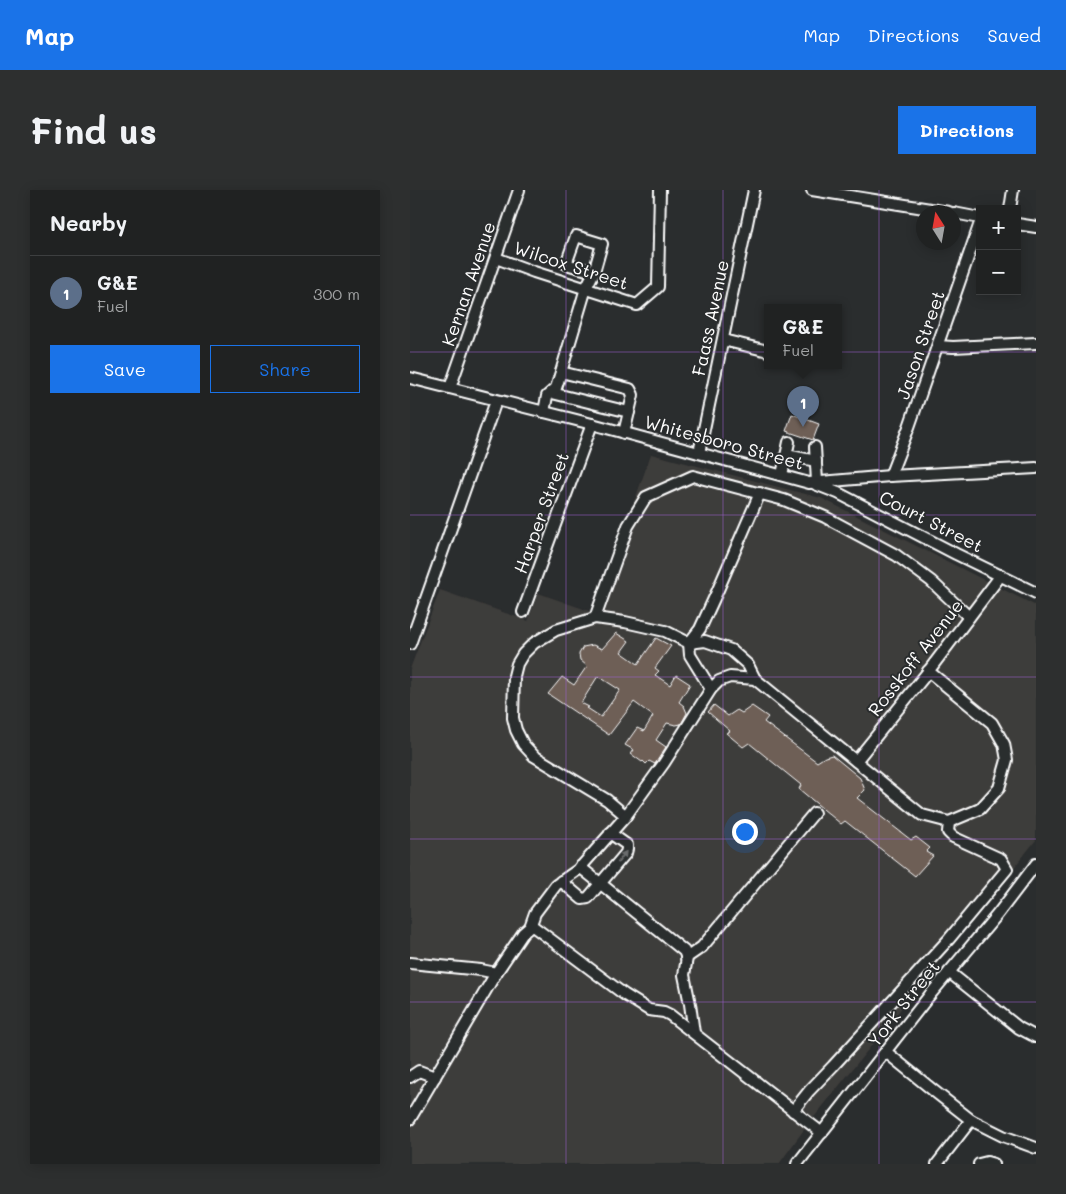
<!DOCTYPE html>
<meta charset="utf-8">
<style>
:root{--surface:#202222;--page:#2d2f2f;--text:#f1f3f6;--muted:#a2a4a5;--line:#3d3f40;--accent:#1a73e8}
body{margin:0;font-family:Mali,sans-serif;background:var(--page);color:var(--text)}
.controls{position:absolute;right:15px;top:15px;display:grid;overflow:hidden;border-radius:0px;box-shadow:0 2px 12px #0003}
.controls button{width:45px;height:45px;display:grid;place-items:center;padding:0;border:0;border-bottom:1px solid var(--line);background:var(--surface);color:var(--text);font:25px sans-serif}
.compass{position:absolute;left:506px;top:15px;width:45px;height:45px;border-radius:50%;background:var(--surface);box-shadow:0 2px 12px #0003;rotate:349deg}
.you{position:absolute;left:334px;top:641px;width:18px;height:18px;margin:-12px;border:4px solid #fff;border-radius:50%;background:#1a73e8;box-shadow:0 0 0 8px #1a73e833}
.badge{display:grid;place-items:center;width:32px;height:32px;border-radius:50%;background:var(--accent);color:#fff;font-size:16px;font-weight:700}
.pin{position:absolute;translate:-50% -41px;filter:drop-shadow(0 1px 2px #0008)}
.pin::after{content:'';position:absolute;top:26px;width:18px;height:15px;background:inherit;clip-path:polygon(0 0,100% 0,50% 100%)}
.popup{position:absolute;left:354px;top:114px;width:78px;height:65px;box-sizing:border-box;display:grid;place-content:center;border-radius:0px;background:var(--surface);filter:drop-shadow(0 1px 4px #0005);font-size:16px;white-space:nowrap;color:var(--muted)}
.popup b{font-size:19px;color:var(--text)}
.popup::after{content:'';position:absolute;left:50%;top:100%;margin-left:-10px;border:10px solid transparent;border-top-color:var(--surface)}
.list{margin:0;padding:0;list-style:none}
h2{display:flex;justify-content:space-between;align-items:center;height:65px;margin:0;padding:0 20px;font-size:21px}
h2 small{font-size:16px;font-weight:400;color:var(--muted)}
.list li{display:grid;grid-template-columns:32px 1fr auto;gap:15px;align-items:center;box-sizing:border-box;height:75px;padding:0 20px;border-top:1px solid var(--line)}
.list b{display:block;font-size:19px;white-space:nowrap}
.list p{margin:0;font-size:16px;white-space:nowrap;color:var(--muted)}
.list em{font-size:16px;font-style:normal;color:var(--muted)}
.actions{display:flex;gap:10px;padding:15px 20px}
.actions a{flex:1;padding:11px 0;border:1px solid var(--accent);border-radius:0px;text-align:center;font-size:18px;color:var(--accent)}
.actions .main{background:var(--accent);color:#fff}
.map{position:relative;flex:none;width:626px;height:974px;overflow:hidden;border-radius:0px}
header{display:flex;align-items:center;gap:30px;box-sizing:border-box;height:70px;padding:0 25px;background:var(--accent);color:#fff}
header strong{font-size:24px}
nav{display:flex;gap:28px;margin-inline-start:auto;font-size:18px}
.intro{display:flex;align-items:center;justify-content:space-between;box-sizing:border-box;height:120px;padding:0 30px}
h1{margin:0;font-size:35px}
.button{padding:12px 22px;border-radius:0px;background:var(--accent);color:#fff;font-size:18px;font-weight:700}
main{display:flex;gap:30px;padding:0 30px}
aside{flex:1;background:var(--surface);border-radius:0px;box-shadow:0 2px 12px #0003}
.map>svg:first-child{display:block}
.built{fill:#3e3c3a}
.building{fill:#6e5e56;stroke:#fff;fill-rule:evenodd}
.lines{fill:none;stroke-linecap:round;stroke-linejoin:round}
.minor-casing{stroke:#fff;stroke-width:14}
.minor{stroke:#2a2d2e;stroke-width:10}
.oneway{fill:#6a6c6d}
.grid{fill:none;stroke:#9c61cf;stroke-width:1;stroke-opacity:0.55}
.labels{text-anchor:middle;stroke-width:4;stroke-linejoin:round;paint-order:stroke}
.street-label{font-size:18px;fill:#fff;stroke:#2a2d2e}
</style>
<header>
<strong>Map</strong>
<nav><a>Map</a><a>Directions</a><a>Saved</a></nav>
</header>
<div class="intro"><h1>Find us</h1><a class="button">Directions</a></div>
<main>
<aside>
<h2>Nearby<small></small></h2>
<ul class="list">
<li><span class="badge" style="background:#5c6f8a">1</span><div><b>G&amp;E</b><p>Fuel</p></div><em>300 m</em></li>
</ul>
<div class="actions"><a class="main">Save</a><a>Share</a></div>
</aside>
<div class="map">
<svg width="626" height="974" viewBox="0 0 626 974">
<rect width="100%" height="100%" fill="#2a2d2e"/>
<filter id="ink" filterUnits="userSpaceOnUse"><feTurbulence type="fractalNoise" baseFrequency=".02" numOctaves="2"/><feDisplacementMap in="SourceGraphic" scale="10" xChannelSelector="R" yChannelSelector="G"/><feConvolveMatrix kernelMatrix="1 2 1 2 8 2 1 2 1" color-interpolation-filters="sRGB"/></filter>
<g filter="url(#ink)">
<path class="built" d="M241,264L411,308L626,416V650L393,941L369,974H0V479L30,400L118,431L128,403L185,423Z"/>
<g class="building">
<path d="M382,224L409,234L403,250L376,241Z"/>
<path d="M206,443L219,451L211,462L228,474L246,448L261,456L245,478L249,481L245,485L260,495L266,485L280,494L269,512L274,516L277,523L271,534L266,535L257,533L246,550L256,557L245,574L239,571L236,574L233,571L232,572L221,564L224,560L215,555L227,538L234,541L243,526L224,512L199,545L138,504L152,487L164,495L177,476L170,470L169,464L173,457L183,455L192,459ZM188,486L210,500L191,527L177,518L179,517L171,513Z"/>
<path d="M304,515L318,526L327,520L332,523L342,516L358,527L354,532L407,572L415,567L422,565L450,588L455,600L447,608L501,650L506,647L520,658L516,662L523,666L505,686L435,631L431,634L389,599L391,595L339,553L333,557L316,543L320,541L298,522Z"/>
</g>
<g class="lines">
<g class="minor-casing">
<g id="minor">
<path d="M402,0L539,22"/>
<path d="M600,19L603,0"/>
<path d="M544,23L570,28"/>
<path d="M607,34L626,37"/>
<path d="M86,68L124,82L227,115L248,97L250,0"/>
<path d="M313,150L358,161"/>
<path d="M528,156L543,157L626,153"/>
<path d="M151,182L176,98L184,82L192,54L166,46L156,74L184,82"/>
<path d="M0,188L182,234L399,293L480,286L626,278"/>
<path d="M40,198L109,0"/>
<path d="M142,203L219,222"/>
<path d="M134,222L137,206L146,198L151,182L220,199L223,205L214,243"/>
<path d="M405,257L407,292"/>
<path d="M289,263L344,0"/>
<path d="M376,265L406,271"/>
<path d="M372,285L379,252"/>
<path d="M480,286L499,237L570,33"/>
<path d="M405,294L428,303L546,364L626,403"/>
<path d="M113,422L182,234"/>
<path d="M185,428L218,336L236,307L283,286L374,310L415,327L486,365L521,391L559,427"/>
<path d="M0,454L86,211"/>
<path d="M301,499L280,465L279,453L295,451L321,460L338,475L345,489"/>
<path d="M446,571L517,483L591,385"/>
<path d="M216,626L197,610L124,566L113,554L106,540L103,528L104,486L107,474L113,464L124,453L146,440L185,428L215,432L255,441L279,453L290,439L307,402L350,303"/>
<path d="M170,677L274,761L277,768L274,785L280,814L284,843"/>
<path d="M151,691L172,709L178,708L216,663L217,659V655L200,643"/>
<path d="M120,737L125,723L146,695L169,679L215,627L254,573L301,499L309,491L320,487L345,489L512,625L539,632L570,619L589,598L597,570L594,554L582,533L518,481"/>
<path d="M276,768L292,757L404,623"/>
<path d="M0,773L71,780L86,783L113,743L120,737H124L215,805L239,820L254,822L260,825L412,943"/>
<path d="M539,782L609,838L626,847"/>
<path d="M476,862L524,901L561,930L593,946L626,958"/>
<path d="M0,887L9,881L25,887"/>
<path d="M383,921L399,901L423,876L539,749L597,679L591,669L543,647L538,642L539,632"/>
<path d="M0,929L86,783"/>
<path d="M387,974L519,806L587,725L626,674"/>
<path d="M527,974L561,930"/>
<path d="M569,974L577,972L584,974"/>
</g>
</g>
<use href="#minor" class="minor"/>
</g>
<defs><path id="oneway-solid" d="M-6-.8H1V-3.2L6.5 0L1 3.2V.8H-6Z" transform="scale(1.25)"/></defs>
<use class="oneway" href="#oneway-solid" transform="translate(212 667) rotate(-54)"/>
</g>
<path class="grid" d="M156,0V974M313,0V974M469,0V974M0,162H626M0,325H626M0,487H626M0,649H626M0,812H626"/>
<g class="labels">
<g class="street-label">
<text transform="translate(161 76) rotate(18)" y="6">Wilcox Street</text>
<text transform="translate(59 94) rotate(-71)" y="6">Kernan Avenue</text>
<text transform="translate(301 128) rotate(-78)" y="6">Faass Avenue</text>
<text transform="translate(511 155) rotate(-71)" y="6">Jason Street</text>
<text transform="translate(314 253) rotate(15)" y="6">Whitesboro Street</text>
<text transform="translate(132 323) rotate(-70)" y="6">Harper Street</text>
<text transform="translate(521 332) rotate(27)" y="6">Court Street</text>
<text transform="translate(506 468) rotate(-52)" y="6">Rosskoff Avenue</text>
<text transform="translate(494 814) rotate(-52)" y="6">York Street</text>
</g>
</g>
</svg>
<div class="controls">
<button>+</button>
<button>−</button>
</div>
<svg class="compass" viewBox="-18 -18 36 36"><path d="M0-13l5 13h-10z" fill="#e53935"/><path d="M0 13l5-13h-10z" fill="#a2a4a5"/></svg>
<div class="you"></div>
<div class="pin badge" style="left:393px;top:237px;background:#5c6f8a">1</div>
<div class="popup"><b>G&amp;E</b>Fuel</div>
</div>
</main>
